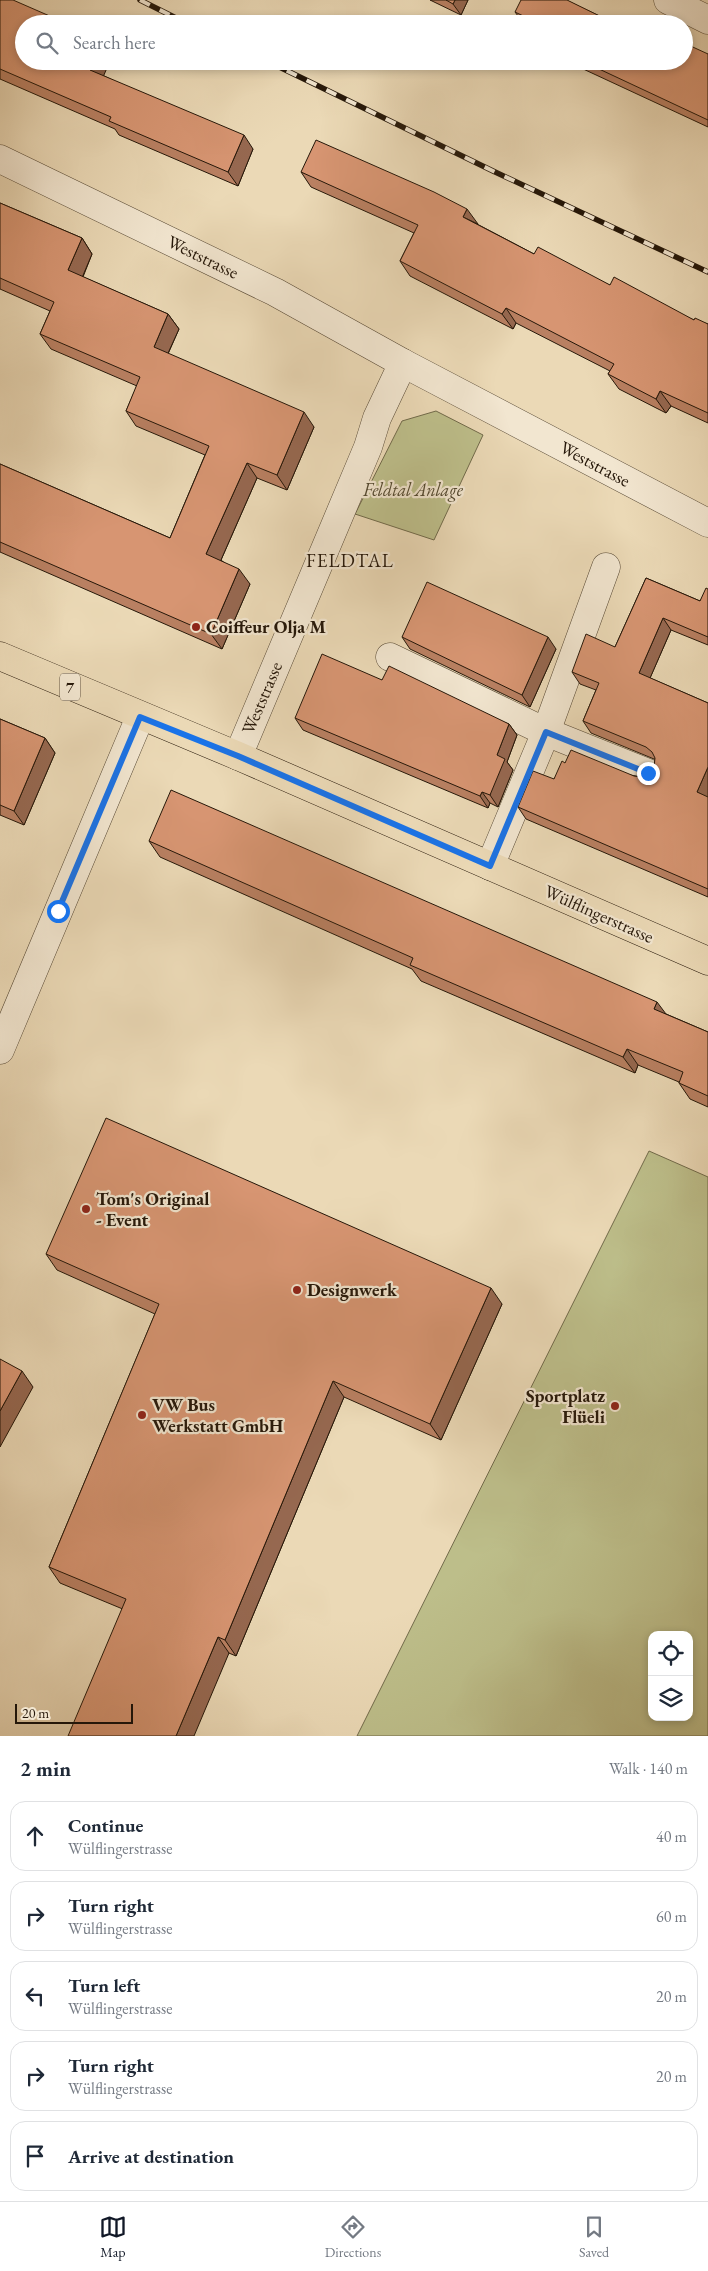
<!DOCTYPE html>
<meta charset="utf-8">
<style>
:root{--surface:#fff;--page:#f2f2f3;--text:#1f2937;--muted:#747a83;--line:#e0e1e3;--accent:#111827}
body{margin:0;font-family:"EB Garamond",serif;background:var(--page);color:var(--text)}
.controls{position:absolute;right:15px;bottom:15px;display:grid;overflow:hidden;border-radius:10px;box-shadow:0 2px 8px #0003}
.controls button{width:45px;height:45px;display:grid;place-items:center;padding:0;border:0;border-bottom:1px solid var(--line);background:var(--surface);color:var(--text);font:25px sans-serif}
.scale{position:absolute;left:15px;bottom:12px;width:118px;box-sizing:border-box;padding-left:5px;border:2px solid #251709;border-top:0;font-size:14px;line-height:18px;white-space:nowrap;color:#251709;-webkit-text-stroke:4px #f2e6d0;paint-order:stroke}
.stop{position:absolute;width:15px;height:15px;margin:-11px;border:4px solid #1a73e8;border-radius:50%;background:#fff}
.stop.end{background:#1a73e8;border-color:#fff;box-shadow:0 1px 5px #0008}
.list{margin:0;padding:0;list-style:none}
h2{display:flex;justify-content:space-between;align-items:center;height:65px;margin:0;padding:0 20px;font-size:21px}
h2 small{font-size:16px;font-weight:400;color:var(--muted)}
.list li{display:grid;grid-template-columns:32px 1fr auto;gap:15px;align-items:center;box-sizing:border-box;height:70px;margin:0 10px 10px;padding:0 10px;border:1px solid var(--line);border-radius:15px}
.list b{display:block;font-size:19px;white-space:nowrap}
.list p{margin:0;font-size:16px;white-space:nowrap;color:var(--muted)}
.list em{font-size:16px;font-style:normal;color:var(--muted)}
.icon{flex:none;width:28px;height:28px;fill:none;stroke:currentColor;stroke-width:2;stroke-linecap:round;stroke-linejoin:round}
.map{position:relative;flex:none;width:708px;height:1736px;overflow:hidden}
.search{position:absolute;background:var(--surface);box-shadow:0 2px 8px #0003;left:15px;right:15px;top:15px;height:55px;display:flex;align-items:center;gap:12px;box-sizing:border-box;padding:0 18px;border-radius:28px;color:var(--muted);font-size:19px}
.sheet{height:465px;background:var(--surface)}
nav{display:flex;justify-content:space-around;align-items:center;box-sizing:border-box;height:70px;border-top:1px solid var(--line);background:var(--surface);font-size:14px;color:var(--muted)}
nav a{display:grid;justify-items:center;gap:2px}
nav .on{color:var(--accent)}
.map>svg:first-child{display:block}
.green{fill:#bdbe8a;stroke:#716a4a;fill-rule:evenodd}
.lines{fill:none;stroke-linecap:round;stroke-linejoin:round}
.minor-casing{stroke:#564834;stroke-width:29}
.major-casing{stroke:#251709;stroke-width:29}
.minor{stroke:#f2e6d0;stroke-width:28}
.major{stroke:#ebd9b6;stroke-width:28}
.rail-casing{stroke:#251709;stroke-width:5.5}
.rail{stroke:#f2e6d0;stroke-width:4;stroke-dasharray:11;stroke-linecap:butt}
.wall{fill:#b98062;stroke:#251709}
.shaded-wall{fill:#966850;stroke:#251709}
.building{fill:#d79572;stroke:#251709}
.route{stroke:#1a73e8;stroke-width:6}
.poi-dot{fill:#8f2418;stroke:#f2e6d0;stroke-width:2}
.labels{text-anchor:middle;stroke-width:4.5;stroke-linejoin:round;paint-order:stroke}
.shield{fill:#f2e6d0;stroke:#625545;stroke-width:1}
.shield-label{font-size:16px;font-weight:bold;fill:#251709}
.street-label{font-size:18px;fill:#251709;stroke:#f2e6d0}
.park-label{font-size:18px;font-style:italic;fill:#534930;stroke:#f2e6d0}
.poi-label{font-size:18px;font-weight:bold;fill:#251709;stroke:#f2e6d0;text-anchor:start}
.neighbourhood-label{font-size:19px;letter-spacing:1px;fill:#251709;stroke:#f2e6d0}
</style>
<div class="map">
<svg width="708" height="1736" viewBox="0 0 708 1736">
<rect width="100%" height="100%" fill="#ebd9b6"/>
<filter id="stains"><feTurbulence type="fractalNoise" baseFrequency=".004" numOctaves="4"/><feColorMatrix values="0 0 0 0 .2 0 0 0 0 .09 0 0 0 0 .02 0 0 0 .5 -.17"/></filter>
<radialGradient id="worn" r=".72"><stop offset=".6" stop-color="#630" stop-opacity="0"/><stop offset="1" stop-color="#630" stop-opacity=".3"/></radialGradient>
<g class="green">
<path d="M436,411L483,435L434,540L355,514L402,421Z"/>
<path d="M649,1151L708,1177V1736H357ZM652,1635H689V1717H652Z"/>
</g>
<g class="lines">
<g class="minor-casing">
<g id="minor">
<path d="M668,0L708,20"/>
<path d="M0,159L275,292L403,363L708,523"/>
<path d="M390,657L546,732L648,773"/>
<path d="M238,756L368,447L377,418L403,363"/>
<path d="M490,866L546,732L606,567"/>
<path d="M0,1050L140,717"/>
</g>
</g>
<g class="major-casing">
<path id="major" d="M0,656L238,756L708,961"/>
</g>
<use href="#minor" class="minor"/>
<use href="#major" class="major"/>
<g class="rail-casing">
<g id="rail">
<path d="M140,0L188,24"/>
<path d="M267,61L493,171L708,272"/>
</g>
</g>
<use href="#rail" class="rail"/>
</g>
<g class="wall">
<path d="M0,0L104,76L253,149L238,186L119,135L115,129L0,79Z"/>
<path d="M430,0H468L461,15Z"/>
<path d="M568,1L616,24H524L515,12Z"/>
<path d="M708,54V127L566,61H684Z"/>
<path d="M301,172L477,224L534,254L694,320L708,324V423L671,406L666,413L619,389L608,374L610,371L516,323L513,329L410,276L400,261L414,233L311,187Z"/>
<path d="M0,203L82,238L92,254L83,277L168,314L179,329L168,354L314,427L287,490L257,478L221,560L250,584L222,649L0,552V464L170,538L205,455L136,426L126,411L137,386L51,349L40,334L50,311L0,289Z"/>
<path d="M646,578L700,601L708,589V645L671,630L650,678L708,703V897L526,819L518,807L554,779L565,763L641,777L649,774L654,767L655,759H654L591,733L583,721L596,690L580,684L572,672L615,647Z"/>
<path d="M402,637L556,649L530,707L410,649Z"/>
<path d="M382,680L509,724L517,735L507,762L513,770L498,807L490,803L488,808L303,730L295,718Z"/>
<path d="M0,719L45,738L55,753L24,825L0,815Z"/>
<path d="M149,841L666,1014L708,1032V1107L690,1099L679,1083V1082L638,1065L635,1073L421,981L412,969L160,857Z"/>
<path d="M46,1254L502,1304L441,1440L344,1397L236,1656L60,1583L49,1567L155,1314L57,1270Z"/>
</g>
<g class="shaded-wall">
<path d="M455,0H468L461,15L453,4Z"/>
<path d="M94,61H110L100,84L90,70Z"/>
<path d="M244,135L253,149L238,186L228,172Z"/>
<path d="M467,209L478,224L463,217Z"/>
<path d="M82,238L92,254L79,285L68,270Z"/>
<path d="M506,308L516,323L513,329L502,314Z"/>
<path d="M168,314L179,329L164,362L154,347Z"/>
<path d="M660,391L671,406L666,413L656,399Z"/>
<path d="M304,412L314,427L287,490L277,475Z"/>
<path d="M247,463L257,478L217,569L206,554Z"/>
<path d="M239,569L250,584L222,649L211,634Z"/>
<path d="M663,618L671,630L647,685L639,673Z"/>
<path d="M548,637L556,649L530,707L522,695Z"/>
<path d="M509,724L517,735L507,762L513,770L498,807L490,795L497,755Z"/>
<path d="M45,738L55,753L24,825L14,811Z"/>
<path d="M708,767V798L697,792Z"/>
<path d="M482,792L490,803L488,808L480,796Z"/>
<path d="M657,1002L669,1018L654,1009Z"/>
<path d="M627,1049L638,1065L635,1073L623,1057Z"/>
<path d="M491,1288L502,1304L441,1440L430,1424Z"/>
<path d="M22,1371L33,1387L0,1447V1411Z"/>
<path d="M333,1381L344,1397L236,1656L225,1640Z"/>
<path d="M218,1637L229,1653L194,1736H176Z"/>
</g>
<g class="building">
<path d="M0,0H13L68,24H24V61H94L90,70L244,135L228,172L109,121L111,117L0,69Z"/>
<path d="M446,0H455L453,4Z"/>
<path d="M521,0H567L616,24H540L515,12Z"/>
<path d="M636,21L642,24H634Z"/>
<path d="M684,43L708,54V120L582,61H684Z"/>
<path d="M316,140L434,192L467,209L463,217L534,254L538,247L610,285L614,277L694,320L695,318L708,324V413L660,391L656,399L608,374L614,364L506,308L502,314L400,261L418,225L301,172Z"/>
<path d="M0,203L82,238L68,270L168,314L154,347L304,412L277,475L247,463L206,554L239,569L211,634L0,542V464L170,538L209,446L126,411L140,377L40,334L54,302L0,278Z"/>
<path d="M646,578L700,601L706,588L708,589V637L663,618L639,673L708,703V767L697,792L708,797V889L518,807L533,771L554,779L562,761L565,763L571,750L634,776L641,777L649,774L654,767L655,758L652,752L646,747L583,721L599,683L572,672L586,634L615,647Z"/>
<path d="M427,582L548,637L522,695L402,637Z"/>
<path d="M322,654L382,680L389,666L509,724L497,755L505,759L490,795L482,792L480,796L295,718Z"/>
<path d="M0,719L45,738L14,811L0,805Z"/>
<path d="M171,790L657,1002L654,1009L708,1032V1096L679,1083L683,1072L627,1049L623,1057L410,965L413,958L149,841Z"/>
<path d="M106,1118L491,1288L430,1424L333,1381L225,1640L218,1637L176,1736H68L126,1599L49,1567L159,1304L46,1254Z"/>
<path d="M0,1359L22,1371L0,1411Z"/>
</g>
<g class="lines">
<path class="route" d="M58,911L140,717L238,756L490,866L546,732L648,773"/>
</g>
<g class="poi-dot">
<circle cx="196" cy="627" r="5"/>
<circle cx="86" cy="1209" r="5"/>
<circle cx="297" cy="1290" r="5"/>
<circle cx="615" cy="1406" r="5"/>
<circle cx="142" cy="1415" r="5"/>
</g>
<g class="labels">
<rect class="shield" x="60" y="673.5" width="20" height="27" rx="4"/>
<g class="shield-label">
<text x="70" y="693">7</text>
</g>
<g class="street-label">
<text transform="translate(203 257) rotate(26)" y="6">Weststrasse</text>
<text transform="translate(595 464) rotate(28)" y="6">Weststrasse</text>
<text transform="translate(262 698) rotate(-67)" y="6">Weststrasse</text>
<text transform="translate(599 914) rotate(24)" y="6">Wülflingerstrasse</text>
</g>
<g class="park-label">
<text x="413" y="496">Feldtal Anlage</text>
</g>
<g class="poi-label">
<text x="206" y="633">Coiffeur Olja M</text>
<text x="96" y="1205">Tom's Original<tspan x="96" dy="21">- Event</tspan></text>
<text x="307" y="1296">Designwerk</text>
<text x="605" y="1402" text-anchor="end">Sportplatz<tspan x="605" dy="21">Flüeli</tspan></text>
<text x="152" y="1411">VW Bus<tspan x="152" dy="21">Werkstatt GmbH</tspan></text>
</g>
<g class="neighbourhood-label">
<text x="350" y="567">FELDTAL</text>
</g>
</g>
<rect width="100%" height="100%" filter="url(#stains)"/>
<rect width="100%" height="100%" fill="url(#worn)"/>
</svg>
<div class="controls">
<button><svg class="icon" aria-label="locate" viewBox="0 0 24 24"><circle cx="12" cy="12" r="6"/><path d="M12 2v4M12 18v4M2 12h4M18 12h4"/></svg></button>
<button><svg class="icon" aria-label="layers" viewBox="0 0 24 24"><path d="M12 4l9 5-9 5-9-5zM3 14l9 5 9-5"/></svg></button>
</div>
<div class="scale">20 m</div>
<div class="stop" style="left:58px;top:911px"></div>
<div class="stop end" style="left:648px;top:773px"></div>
<div class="search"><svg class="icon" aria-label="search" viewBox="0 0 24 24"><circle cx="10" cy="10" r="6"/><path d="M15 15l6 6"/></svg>Search here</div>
</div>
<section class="sheet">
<h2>2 min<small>Walk · 140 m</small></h2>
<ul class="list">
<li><svg class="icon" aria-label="ahead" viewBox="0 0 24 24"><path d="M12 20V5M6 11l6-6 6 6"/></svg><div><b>Continue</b><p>Wülflingerstrasse</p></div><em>40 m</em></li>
<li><svg class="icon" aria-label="right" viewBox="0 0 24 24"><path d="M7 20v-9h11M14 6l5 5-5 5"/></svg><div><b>Turn right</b><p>Wülflingerstrasse</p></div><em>60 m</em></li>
<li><svg class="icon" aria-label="left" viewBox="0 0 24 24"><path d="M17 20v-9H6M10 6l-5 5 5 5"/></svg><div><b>Turn left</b><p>Wülflingerstrasse</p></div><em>20 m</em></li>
<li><svg class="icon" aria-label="right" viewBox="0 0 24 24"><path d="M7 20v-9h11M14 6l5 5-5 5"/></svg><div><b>Turn right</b><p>Wülflingerstrasse</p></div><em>20 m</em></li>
<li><svg class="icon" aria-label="arrive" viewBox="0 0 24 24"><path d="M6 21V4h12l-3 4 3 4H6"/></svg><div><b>Arrive at destination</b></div></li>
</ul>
</section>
<nav>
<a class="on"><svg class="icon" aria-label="map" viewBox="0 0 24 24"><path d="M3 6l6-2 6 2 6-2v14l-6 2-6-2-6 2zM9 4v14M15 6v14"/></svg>Map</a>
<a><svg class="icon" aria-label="directions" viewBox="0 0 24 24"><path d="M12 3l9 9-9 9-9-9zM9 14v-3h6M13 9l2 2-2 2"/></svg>Directions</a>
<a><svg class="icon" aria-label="saved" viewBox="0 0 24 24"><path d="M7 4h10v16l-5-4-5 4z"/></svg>Saved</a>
</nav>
